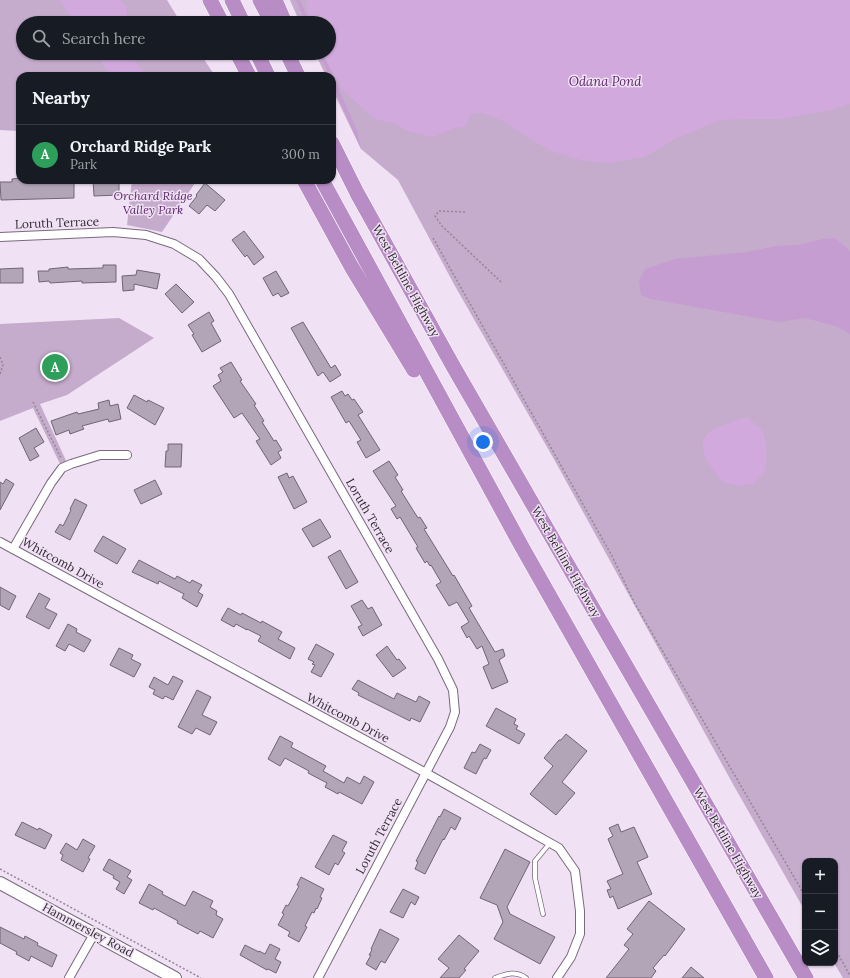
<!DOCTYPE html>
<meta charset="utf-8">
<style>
:root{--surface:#171b24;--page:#242831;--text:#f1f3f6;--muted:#9ea1a6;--line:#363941;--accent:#a24cb9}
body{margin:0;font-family:Lora,serif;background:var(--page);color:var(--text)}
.controls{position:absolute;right:12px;bottom:12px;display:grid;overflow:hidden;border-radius:8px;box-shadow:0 1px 3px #0004}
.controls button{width:36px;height:36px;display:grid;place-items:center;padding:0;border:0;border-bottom:1px solid var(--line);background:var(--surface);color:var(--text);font:20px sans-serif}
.you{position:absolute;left:483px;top:442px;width:14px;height:14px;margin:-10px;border:3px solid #fff;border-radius:50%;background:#1a73e8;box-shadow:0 0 0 6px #1a73e833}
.badge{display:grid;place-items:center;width:26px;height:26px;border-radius:50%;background:var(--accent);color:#fff;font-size:13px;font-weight:700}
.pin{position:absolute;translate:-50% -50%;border:2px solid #fff;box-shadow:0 1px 4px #0006}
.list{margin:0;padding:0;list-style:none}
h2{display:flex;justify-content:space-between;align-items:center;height:52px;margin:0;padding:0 16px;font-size:17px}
h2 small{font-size:13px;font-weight:400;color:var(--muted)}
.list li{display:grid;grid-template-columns:26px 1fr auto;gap:12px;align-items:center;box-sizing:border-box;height:60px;padding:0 16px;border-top:1px solid var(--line)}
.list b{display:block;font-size:15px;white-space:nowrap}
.list p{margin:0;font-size:13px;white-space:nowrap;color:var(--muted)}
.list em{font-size:13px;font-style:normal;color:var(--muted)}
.icon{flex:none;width:22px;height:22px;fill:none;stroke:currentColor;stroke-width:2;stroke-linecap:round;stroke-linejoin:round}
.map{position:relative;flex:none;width:850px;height:978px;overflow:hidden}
.search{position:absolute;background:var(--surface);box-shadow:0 1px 3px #0004;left:16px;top:16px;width:320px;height:44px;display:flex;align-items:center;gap:10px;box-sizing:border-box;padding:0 14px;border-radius:22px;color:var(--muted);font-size:15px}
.panel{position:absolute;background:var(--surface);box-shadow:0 1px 3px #0004;left:16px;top:72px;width:320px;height:112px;border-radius:12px}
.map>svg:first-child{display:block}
.green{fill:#c5abcc}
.forest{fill:#c69dd1}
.water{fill:#d1a9dd}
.building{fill:#b3a5b8;stroke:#726476}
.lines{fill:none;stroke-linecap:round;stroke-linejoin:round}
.lane-casing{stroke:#786a7c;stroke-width:5.5}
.street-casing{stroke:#786a7c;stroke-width:10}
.secondary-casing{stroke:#786a7c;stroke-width:14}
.highway-casing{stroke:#fff;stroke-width:16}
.path{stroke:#928794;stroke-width:1.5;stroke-dasharray:2 2;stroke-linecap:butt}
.lane{stroke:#fff;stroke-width:4}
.street{stroke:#fff;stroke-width:8}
.secondary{stroke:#fff;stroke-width:12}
.highway{stroke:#b88cc5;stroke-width:15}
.labels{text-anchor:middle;stroke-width:3;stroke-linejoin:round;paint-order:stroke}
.park-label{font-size:12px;font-style:italic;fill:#5c2b6a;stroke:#f1e1f5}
.street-label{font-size:12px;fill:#322c33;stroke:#f1e1f5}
.water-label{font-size:13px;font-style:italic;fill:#5c2a69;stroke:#f1e1f5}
</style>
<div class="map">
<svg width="850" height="978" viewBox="0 0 850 978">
<rect width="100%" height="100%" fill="#f1e1f5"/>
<g class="green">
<path d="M0,0H167L181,23H23V53H200L215,76H20V131L0,130Z"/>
<path d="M290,0H850V978H843L834,963L835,861H805V911L734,786L555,461L455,286L398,180L361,149L332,89V76H326L315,53H329V23H300Z"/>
<path d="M132,180H197L162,232L127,225Z"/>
<path d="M119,318L154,338L67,395L40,404L68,465L62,468L33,408L0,421V324Z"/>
</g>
<g class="forest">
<path d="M296,0H300L310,23H306Z"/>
<path d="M319,53H323L357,131L361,149L332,83V76H329Z"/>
<path d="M835,238L850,251V334L836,326L805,318L779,322L651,299L641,295L639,281L645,269L675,259L747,252L776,246L798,245L823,239Z"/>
</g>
<g class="water">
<path d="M60,0H120L126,6L128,23H75Z"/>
<path d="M306,0H850V104L832,110L780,119H749L720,120L675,139L645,157L608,163L581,160L554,152L535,142L503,121L482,113H474L469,117L465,127L455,128L433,137L410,132L393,123L377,120L362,108L342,89L322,53H329V23H310Z"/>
<path d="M96,53H132L133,57L146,76H110Z"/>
<path d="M743,418H749C753,424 759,425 762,430C767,437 768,465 764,473C761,477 756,480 753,484H745L743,486C736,485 728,485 722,481C718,478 717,475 714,471C707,462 697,445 707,435C712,428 734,421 743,418Z"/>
</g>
<g class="building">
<path d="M20,178L21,181H31L32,183H74V198L1,200L0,182H12V179Z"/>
<path d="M93,180H104V182H119V195L94,196Z"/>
<path d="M205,183L225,200L215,211L207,205L199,214L189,206L197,196L196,195Z"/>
<path d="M244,231L264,257L254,265L247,255L245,257L232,240Z"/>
<path d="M103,265H116V282L82,283V281L50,283L49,281L39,282L38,271H49V269L68,267V269L103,268Z"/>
<path d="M23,268V283H0V269Z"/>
<path d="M137,270L160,274L157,289L134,284V290L123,291L122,276L136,275Z"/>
<path d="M276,271L289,293L281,297L278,293L273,296L263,278Z"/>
<path d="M176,284L194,302L182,313L165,294Z"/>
<path d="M209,312L214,321L211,323L221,341L202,352L192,335L194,334L188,325Z"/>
<path d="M303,322L331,368L335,365L341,375L330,382L323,372L318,376L291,328Z"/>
<path d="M231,362L242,380L240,381L256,404L254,405L264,421L262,422L274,441L276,440L282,450L278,452L281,458L271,465L256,441L260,439L242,413L234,418L213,386L221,381L218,375L223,372L220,368Z"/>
<path d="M342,391L345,396L348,394L352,400L354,399L363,412L358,415L380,450L366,458L357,442L361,440L349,421L346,423L331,397Z"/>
<path d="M134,395L147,402L148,400L164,408L155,425L127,408Z"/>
<path d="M109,400L110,406L118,404L121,419L109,422L108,419L82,426L84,429L70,434L69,430L56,435L51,421L77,412L78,414L99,409L98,403Z"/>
<path d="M36,428L44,442L34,448L39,456L30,461L19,438Z"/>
<path d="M168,444H182L181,467H165L166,451H168Z"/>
<path d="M389,461L398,475L395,477L403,490L401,491L418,518L420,517L427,528L424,529L453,576L454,575L472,606L469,608L495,652L503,649L505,656L499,660L508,682L492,689L483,667L489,664L482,646L477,649L469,636L467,638L461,627L469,622L457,602L449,606L436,585L441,582L431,565L430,566L427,561L425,563L416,548L418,547L400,517L397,519L391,509L396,506L373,471Z"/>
<path d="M287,473L289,478L293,476L307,502L294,509L278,477Z"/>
<path d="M6,479L14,484L0,510V482L3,484Z"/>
<path d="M155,480L162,494L141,504L134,490Z"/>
<path d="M75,499L87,505L70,540L55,532L60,524L63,526L71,510L70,509Z"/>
<path d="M320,519L331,537L313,547L302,529Z"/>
<path d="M103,536L126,549L117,564L94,551Z"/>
<path d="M340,550L358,582L346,589L328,557Z"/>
<path d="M139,560L175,579L177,576L190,583L192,580L202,585L198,592L203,595L197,607L182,598L184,594L159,581L158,584L132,572Z"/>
<path d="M0,587L16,596L9,610L0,605Z"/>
<path d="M39,593L50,599L45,608L57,614L49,629L26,617Z"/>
<path d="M362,600L368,609L372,607L382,625L363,636L358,627L362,625L351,606Z"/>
<path d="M228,608L241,615L242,613L261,623L262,621L282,632L278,639L295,648L290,659L258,641L261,636L247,629V630L236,624L234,627L221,620Z"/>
<path d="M68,624L77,629L76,632L91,640L84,652L69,644L65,651L56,646Z"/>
<path d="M316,644L334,654L321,677L311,672L315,665L312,664L314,662L308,659Z"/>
<path d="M387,646L397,660L399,659L406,668L393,677L376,655Z"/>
<path d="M119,648L133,655L131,659L141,664L134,677L110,665Z"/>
<path d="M173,676L183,681L173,700L165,696L163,699L153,694L155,690L149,687L154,677L168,685Z"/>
<path d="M358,680L394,699L397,693L416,702L419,696L430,702L420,722L411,718L410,721L358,695L359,693L352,689Z"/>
<path d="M197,690L211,697L202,715L217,722L210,735L196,728L192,734L178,727Z"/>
<path d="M496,708L516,719L514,724L518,726L516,729L525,734L519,744L486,726Z"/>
<path d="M566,734L587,751L562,782L575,793L556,815L530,794L553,766L544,758L559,740H561Z"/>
<path d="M280,736L293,743L291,747L326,766L323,771L344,783L347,777L360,784L364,776L374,782L362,804L339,792L338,794L325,787L327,783L308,773L309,771L285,758L280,766L268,759Z"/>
<path d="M480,744L491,750L486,759L484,758L476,774L464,768L472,752L475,753Z"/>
<path d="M444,809L461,818L455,830L451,827L444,840L443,839L425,874L415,869L418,862L416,861L439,816L440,817Z"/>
<path d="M22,822L38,830L39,828L52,835L45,849L15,835Z"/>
<path d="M618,824L621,832L634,827L648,857L637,862L652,894L618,909L613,896L610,898L607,890L611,889L607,881L623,874L608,839L613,836L609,828Z"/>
<path d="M333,835L347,842L342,851L345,853L338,865L335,863L329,875L315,867Z"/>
<path d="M83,839L95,846L88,858L90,859L83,872L61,860L63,855L60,853L66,843L77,850Z"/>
<path d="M505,849L530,862L507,907L510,914L555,937L540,964L494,939L503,922L497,905L480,898Z"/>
<path d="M109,859L131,871L127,877L132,880L124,894L116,889L120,882L113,878L114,876L103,870Z"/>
<path d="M301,877L324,889L320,897L322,898L317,909L316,908L314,913L312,912L305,926L307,927L299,942L288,936L290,932L278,925L284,914L282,913L286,905L288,906L299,886L297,885Z"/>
<path d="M149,884L163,892L162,894L185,906L193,891L213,901L210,907L217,911L216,915L223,919L213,938L200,931L198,934L177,923L178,921L154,908L153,910L139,903Z"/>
<path d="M403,889L419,897L415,905L411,902L403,918L390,912Z"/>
<path d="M649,901L685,929L665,956L664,955L653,968L656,971L651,978H606L629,949L624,945L633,934L627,929Z"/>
<path d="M0,927L24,939L25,936L38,943L37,945L57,955L52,967L31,956L29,961L16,954L17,952L0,943Z"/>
<path d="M380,929L399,939L385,963L381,961L376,970L366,964L371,955H369L372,950L371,949Z"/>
<path d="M459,935L479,951L464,969L466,970L459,978H440L449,968L438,959Z"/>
<path d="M270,944L280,949L275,959L281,962L276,973L268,969L267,970L240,955L245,945L259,952V951L265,954Z"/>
<path d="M691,967L704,978H682Z"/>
</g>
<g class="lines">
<g class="lane-casing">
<g id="lane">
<path d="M543,914L535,878V861L550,843"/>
<path d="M495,978C506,974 516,970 526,978"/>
</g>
</g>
<g class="street-casing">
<g id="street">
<path d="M0,237L113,232L146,235L174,244L199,259L216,277L229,294L438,659L453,690L455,712L450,727L318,978"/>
<path d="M0,542L426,773L559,848L575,871L580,911V934L571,957L557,978"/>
<path d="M13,549L51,483L62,468L71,464L100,455H127"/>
<path d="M69,978L94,934"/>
</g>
</g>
<g class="secondary-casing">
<path id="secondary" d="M0,883L175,978"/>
</g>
<g class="highway-casing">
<g id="highway">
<path d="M210,0L222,23"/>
<path d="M232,0L243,23"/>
<path d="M260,0L272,23"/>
<path d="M275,0L285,23"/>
<path d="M237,53L249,76"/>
<path d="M257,53L268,76"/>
<path d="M287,53L298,76"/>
<path d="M332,143L357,193L453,366L806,978"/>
<path d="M304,180L351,266L414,370"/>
<path d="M322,180L522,547L766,978"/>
</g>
</g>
<g class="path">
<path d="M465,212L439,211L435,216L442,226L501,282"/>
<path d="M433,238L612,556L634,602L805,896"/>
<path d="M0,357L3,365L0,374"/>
<path d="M33,402L61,458"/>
<path d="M0,869L201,978"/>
<path d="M835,948L850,976"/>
</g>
<use href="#lane" class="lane"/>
<use href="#street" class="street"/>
<use href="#secondary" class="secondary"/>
<use href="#highway" class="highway"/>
</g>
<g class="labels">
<g class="park-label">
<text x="153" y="200">Orchard Ridge<tspan x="153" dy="14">Valley Park</tspan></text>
</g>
<g class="street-label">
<text transform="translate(57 223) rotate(-2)" y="4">Loruth Terrace</text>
<text transform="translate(406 281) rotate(61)" y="4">West Beltline Highway</text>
<text transform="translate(370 516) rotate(60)" y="4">Loruth Terrace</text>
<text transform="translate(566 562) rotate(60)" y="4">West Beltline Highway</text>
<text transform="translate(63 563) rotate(29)" y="4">Whitcomb Drive</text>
<text transform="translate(348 718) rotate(28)" y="4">Whitcomb Drive</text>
<text transform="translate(379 836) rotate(-62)" y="4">Loruth Terrace</text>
<text transform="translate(728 843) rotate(60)" y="4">West Beltline Highway</text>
<text transform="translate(88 930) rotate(28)" y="4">Hammersley Road</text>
</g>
<g class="water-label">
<text x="605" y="86">Odana Pond</text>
</g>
</g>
</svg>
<div class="controls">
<button>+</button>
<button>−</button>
<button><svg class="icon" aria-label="layers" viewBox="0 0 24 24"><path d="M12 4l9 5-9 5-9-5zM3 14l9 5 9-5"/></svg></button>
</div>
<div class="you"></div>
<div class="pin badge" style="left:55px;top:367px;background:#2e9e5b">A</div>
<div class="search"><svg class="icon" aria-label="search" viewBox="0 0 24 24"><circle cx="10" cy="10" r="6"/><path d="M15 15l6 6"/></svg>Search here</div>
<section class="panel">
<h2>Nearby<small></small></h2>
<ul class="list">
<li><span class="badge" style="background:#2e9e5b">A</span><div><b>Orchard Ridge Park</b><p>Park</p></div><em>300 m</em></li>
</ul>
</section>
</div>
